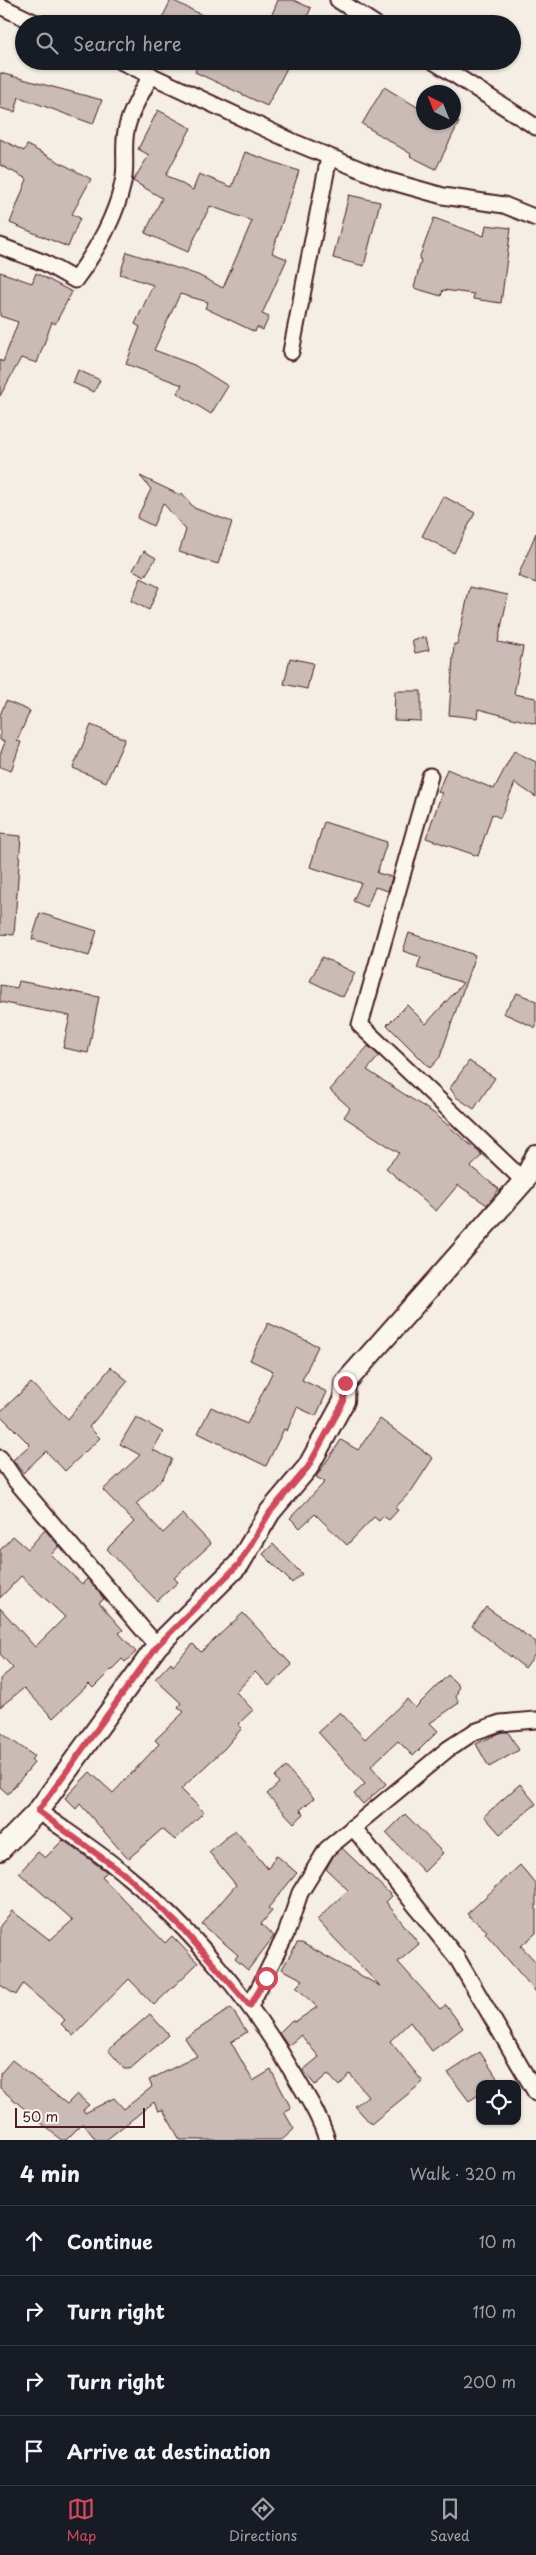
<!DOCTYPE html>
<meta charset="utf-8">
<style>
:root{--surface:#171b24;--page:#20242c;--text:#f1f3f6;--muted:#9ea1a6;--line:#363941;--accent:#d1495b}
body{margin:0;font-family:"Playpen Sans",sans-serif;background:var(--page);color:var(--text)}
.controls{position:absolute;right:15px;bottom:15px;display:grid;overflow:hidden;border-radius:10px;box-shadow:0 1px 4px #0004}
.controls button{width:45px;height:45px;display:grid;place-items:center;padding:0;border:0;border-bottom:1px solid var(--line);background:var(--surface);color:var(--text);font:25px sans-serif}
.compass{position:absolute;left:416px;top:85px;width:45px;height:45px;border-radius:50%;background:var(--surface);box-shadow:0 1px 4px #0004;rotate:317deg}
.scale{position:absolute;left:15px;bottom:12px;width:130px;box-sizing:border-box;padding-left:5px;border:2px solid #4a1f2b;border-top:0;font-size:14px;line-height:18px;white-space:nowrap;color:#4a1f2b;-webkit-text-stroke:4px #fbf7ec;paint-order:stroke}
.stop{position:absolute;width:15px;height:15px;margin:-11px;border:4px solid #d1495b;border-radius:50%;background:#fff}
.stop.end{background:#d1495b;border-color:#fff;box-shadow:0 1px 5px #0008}
.list{margin:0;padding:0;list-style:none}
h2{display:flex;justify-content:space-between;align-items:center;height:65px;margin:0;padding:0 20px;font-size:21px}
h2 small{font-size:16px;font-weight:400;color:var(--muted)}
.list li{display:grid;grid-template-columns:32px 1fr auto;gap:15px;align-items:center;box-sizing:border-box;height:70px;padding:0 20px;border-top:1px solid var(--line)}
.list b{display:block;font-size:19px;white-space:nowrap}
.list em{font-size:16px;font-style:normal;color:var(--muted)}
.icon{flex:none;width:28px;height:28px;fill:none;stroke:currentColor;stroke-width:2;stroke-linecap:round;stroke-linejoin:round}
.map{position:relative;flex:none;width:536px;height:2140px;overflow:hidden}
.search{position:absolute;background:var(--surface);box-shadow:0 1px 4px #0004;left:15px;right:15px;top:15px;height:55px;display:flex;align-items:center;gap:12px;box-sizing:border-box;padding:0 18px;border-radius:28px;color:var(--muted);font-size:19px}
.sheet{height:345px;background:var(--surface)}
nav{display:flex;justify-content:space-around;align-items:center;box-sizing:border-box;height:70px;border-top:1px solid var(--line);background:var(--surface);font-size:14px;color:var(--muted)}
nav a{display:grid;justify-items:center;gap:2px}
nav .on{color:var(--accent)}
.map>svg:first-child{display:block}
.building{fill:#cabbb6;stroke:#4a1f2b}
.lines{fill:none;stroke-linecap:round;stroke-linejoin:round}
.minor-casing{stroke:#4a1f2b;stroke-width:19}
.tertiary-casing{stroke:#4a1f2b;stroke-width:24}
.minor{stroke:#fbf7ec;stroke-width:15}
.tertiary{stroke:#fbf7ec;stroke-width:20}
.route{stroke:#d1495b;stroke-width:6}
</style>
<div class="map">
<svg width="536" height="2140" viewBox="0 0 536 2140">
<rect width="100%" height="100%" fill="#f4eee4"/>
<filter id="ink" filterUnits="userSpaceOnUse"><feTurbulence type="fractalNoise" baseFrequency=".02" numOctaves="2"/><feDisplacementMap in="SourceGraphic" scale="10" xChannelSelector="R" yChannelSelector="G"/><feConvolveMatrix kernelMatrix="1 2 1 2 8 2 1 2 1" color-interpolation-filters="sRGB"/></filter>
<g filter="url(#ink)">
<g class="building">
<path d="M171,0H172L220,24H159Z"/>
<path d="M278,0H293L311,8L304,24H268Z"/>
<path d="M199,61H279L288,66L267,106L195,72Z"/>
<path d="M0,73L102,100L93,124L19,97L15,112L0,108Z"/>
<path d="M384,87L424,111V122H459L436,169L410,156L411,154L362,124Z"/>
<path d="M158,110L191,128L166,175L193,190L199,174L232,187L245,152L299,171L272,253L287,259L262,314L269,317L263,330L257,327L255,332L205,308L208,302L180,294L154,350L194,365L228,386L211,414L177,393L182,385L126,364L140,327L135,324L153,285L120,274L127,252L198,275L223,288L252,221L210,206L188,252L145,233L162,198L133,181L149,155L138,149Z"/>
<path d="M0,139L24,151L27,145L91,179L72,214L80,218L68,247L10,223L27,179L0,165Z"/>
<path d="M349,195L380,202L364,266L333,258Z"/>
<path d="M434,218L484,236L486,225L511,228L501,303L473,299L474,294L443,290L441,296L414,288L421,260L419,259Z"/>
<path d="M0,272L32,283L36,273L72,292L55,324L52,322L37,363L21,358L0,396V360L3,362L18,322L0,316Z"/>
<path d="M78,370L100,380L94,392L73,383Z"/>
<path d="M140,476L180,495L182,493L194,508L232,522L218,564L179,552L186,530L163,503L153,526L137,518L151,489Z"/>
<path d="M443,496L475,513L454,553L422,536Z"/>
<path d="M536,533V583L518,576Z"/>
<path d="M144,551L156,558L145,576L133,570Z"/>
<path d="M141,578L159,587L149,610L131,601Z"/>
<path d="M470,587L508,595L498,642L523,647L514,694L536,698V724L478,709L477,718L449,715L454,644H457Z"/>
<path d="M426,637L429,650L415,653L412,640Z"/>
<path d="M290,658L313,663L307,689L284,684Z"/>
<path d="M395,691H421V721L394,720Z"/>
<path d="M6,701L30,711L17,741L21,742L11,771L0,767V755L5,742L0,740V715Z"/>
<path d="M91,725L125,739L106,782L73,768Z"/>
<path d="M514,751L536,762V797L515,783L500,818L492,814L478,856L426,838L442,793L438,792L447,769L494,789Z"/>
<path d="M324,822L387,842L377,873L392,877L388,891L375,887L367,907L353,901L361,883L310,867Z"/>
<path d="M0,834L21,836L14,935L0,934Z"/>
<path d="M40,913L97,931L89,956L32,939Z"/>
<path d="M409,933L475,955L440,1057L430,1068L387,1025L407,1005L426,1024L463,983L417,968L421,957L403,951Z"/>
<path d="M322,957L355,973L343,997L310,981Z"/>
<path d="M19,981L99,997L88,1053L63,1048L70,1016L0,1002V985L17,988Z"/>
<path d="M517,993L536,1001V1028L503,1013Z"/>
<path d="M368,1046L379,1056L367,1070L435,1114L482,1155L471,1167L499,1189L487,1205L458,1185L436,1211L386,1168L399,1153L344,1117L350,1108L330,1090Z"/>
<path d="M469,1061L495,1078L474,1109L456,1097L450,1088Z"/>
<path d="M268,1323L318,1346L302,1380L327,1392L316,1416L297,1407L287,1431L284,1429L266,1466L198,1433L211,1407L247,1424L273,1371L250,1360Z"/>
<path d="M111,1367L128,1381L89,1427L100,1438L65,1471L46,1451L23,1473L13,1460L30,1445L0,1415V1412L31,1383L68,1419Z"/>
<path d="M136,1417L163,1432L153,1450L172,1459L163,1478L136,1504L163,1533L183,1514L211,1544L174,1578L178,1582L157,1601L107,1549L134,1522L103,1490L140,1455L120,1444Z"/>
<path d="M380,1419L433,1458L412,1490L395,1508L398,1510L389,1520L383,1516L379,1521L374,1517L347,1545L315,1514L300,1528L290,1518L325,1482L316,1477L341,1440L358,1450Z"/>
<path d="M45,1530L59,1546L51,1555L82,1584L87,1579L89,1580L104,1599L99,1603L123,1630L119,1633L136,1652L125,1662L122,1659L93,1688L89,1684L53,1718L24,1688L0,1707V1679L13,1668L0,1654V1608L35,1647L65,1617L21,1576L0,1598V1550L13,1536L28,1549Z"/>
<path d="M273,1544L302,1574L292,1583L263,1554Z"/>
<path d="M486,1607L536,1642V1653L525,1668L472,1626Z"/>
<path d="M243,1613L292,1665L269,1686L255,1672L236,1692L253,1710L238,1724L242,1728L225,1748L181,1789L204,1812L175,1840L162,1829L128,1859L80,1804L76,1809L65,1798L90,1772L113,1793L159,1744L155,1740L184,1712L178,1707L181,1703L155,1679L171,1662L173,1665L193,1644L201,1652Z"/>
<path d="M448,1675L459,1686L456,1697L459,1703L430,1723L438,1731L413,1756L398,1741L371,1766L386,1784L363,1804L354,1794L365,1784L318,1732L340,1712L365,1739L407,1699L415,1708Z"/>
<path d="M0,1732L34,1756L31,1760L34,1763L8,1794L0,1787Z"/>
<path d="M502,1732H508L519,1750L489,1767L476,1744Z"/>
<path d="M286,1767L314,1798L300,1810L304,1814L294,1823L267,1794L279,1783L275,1777Z"/>
<path d="M520,1784L536,1804L500,1834L484,1816Z"/>
<path d="M405,1814L443,1853L424,1872L386,1833Z"/>
<path d="M235,1830L268,1869L276,1855L297,1873L268,1908L272,1911L261,1924L274,1936L248,1970L235,1959L238,1955L202,1924L236,1885L209,1852Z"/>
<path d="M63,1840L107,1872L102,1877L165,1943L172,1936L198,1963L154,2005L129,1979L73,2036L61,2024L65,2020L23,1984L16,1995L0,1985V1926L12,1911L50,1940L73,1920L19,1873L38,1852L45,1858Z"/>
<path d="M342,1848L392,1896L386,1902L419,1944L398,1962L440,2009L446,2005L463,2028L432,2051L410,2022L390,2041L423,2082L371,2124L355,2106L368,2096L350,2074L339,2086L328,2074L315,2085L303,2070L319,2057L301,2035L288,2046L279,2033L292,2020L295,2022L317,2007L296,1987L303,1980L282,1969L297,1943H302L380,1986L317,1920L348,1890L326,1869L334,1855Z"/>
<path d="M520,1865L536,1884V1933L521,1946L536,1962V1992L485,1933L487,1931L467,1914Z"/>
<path d="M231,2008L247,2032L231,2042L253,2081L271,2070L291,2108L284,2112L294,2129L282,2140H180L163,2110L158,2111L154,2102L106,2140H96L83,2123L66,2140H61L0,2088V2074L12,2060L67,2104L77,2094L89,2105L83,2110L85,2113L114,2098L124,2109L152,2087L149,2080L197,2056L185,2038Z"/>
<path d="M150,2014L169,2035L130,2069H125L108,2050Z"/>
<path d="M480,2052L501,2084H480V2094L469,2101L448,2073Z"/>
</g>
<g class="lines">
<g class="minor-casing">
<g id="minor">
<path d="M338,0L375,24"/>
<path d="M0,6L38,24"/>
<path d="M120,61L296,143L386,180L443,196L504,205L536,218"/>
<path d="M433,61L536,127"/>
<path d="M0,246L45,263L75,280C97,250 118,214 124,177C126,162 123,146 126,131C130,111 142,93 151,75"/>
<path d="M291,352L329,157"/>
<path d="M430,776L360,1025L524,1181"/>
<path d="M0,1458L15,1480L157,1646"/>
<path d="M38,1811C67,1832 99,1852 127,1876C190,1927 252,2002 293,2073C306,2095 320,2116 327,2140"/>
<path d="M353,1827L457,1958L536,2093"/>
<path d="M250,2006L286,1934L300,1893L327,1849L448,1749L474,1732L500,1723L536,1720"/>
</g>
</g>
<g class="tertiary-casing">
<path id="tertiary" d="M0,1850L38,1811L157,1646L239,1564L270,1512L308,1467L344,1401L345,1383L524,1181L536,1156"/>
</g>
<use href="#minor" class="minor"/>
<use href="#tertiary" class="tertiary"/>
</g>
</g>
<g class="lines" filter="url(#ink)">
<path class="route" d="M266,1978L250,2006L180,1926L127,1876L38,1811L157,1646L239,1564L270,1512L308,1467L344,1401L345,1383"/>
</g>
</svg>
<div class="controls">
<button><svg class="icon" aria-label="locate" viewBox="0 0 24 24"><circle cx="12" cy="12" r="6"/><path d="M12 2v4M12 18v4M2 12h4M18 12h4"/></svg></button>
</div>
<svg class="compass" viewBox="-18 -18 36 36"><path d="M0-13l5 13h-10z" fill="#e53935"/><path d="M0 13l5-13h-10z" fill="#9ea1a6"/></svg>
<div class="scale">50 m</div>
<div class="stop" style="left:266px;top:1978px"></div>
<div class="stop end" style="left:345px;top:1383px"></div>
<div class="search"><svg class="icon" aria-label="search" viewBox="0 0 24 24"><circle cx="10" cy="10" r="6"/><path d="M15 15l6 6"/></svg>Search here</div>
</div>
<section class="sheet">
<h2>4 min<small>Walk · 320 m</small></h2>
<ul class="list">
<li><svg class="icon" aria-label="ahead" viewBox="0 0 24 24"><path d="M12 20V5M6 11l6-6 6 6"/></svg><div><b>Continue</b></div><em>10 m</em></li>
<li><svg class="icon" aria-label="right" viewBox="0 0 24 24"><path d="M7 20v-9h11M14 6l5 5-5 5"/></svg><div><b>Turn right</b></div><em>110 m</em></li>
<li><svg class="icon" aria-label="right" viewBox="0 0 24 24"><path d="M7 20v-9h11M14 6l5 5-5 5"/></svg><div><b>Turn right</b></div><em>200 m</em></li>
<li><svg class="icon" aria-label="arrive" viewBox="0 0 24 24"><path d="M6 21V4h12l-3 4 3 4H6"/></svg><div><b>Arrive at destination</b></div></li>
</ul>
</section>
<nav>
<a class="on"><svg class="icon" aria-label="map" viewBox="0 0 24 24"><path d="M3 6l6-2 6 2 6-2v14l-6 2-6-2-6 2zM9 4v14M15 6v14"/></svg>Map</a>
<a><svg class="icon" aria-label="directions" viewBox="0 0 24 24"><path d="M12 3l9 9-9 9-9-9zM9 14v-3h6M13 9l2 2-2 2"/></svg>Directions</a>
<a><svg class="icon" aria-label="saved" viewBox="0 0 24 24"><path d="M7 4h10v16l-5-4-5 4z"/></svg>Saved</a>
</nav>
